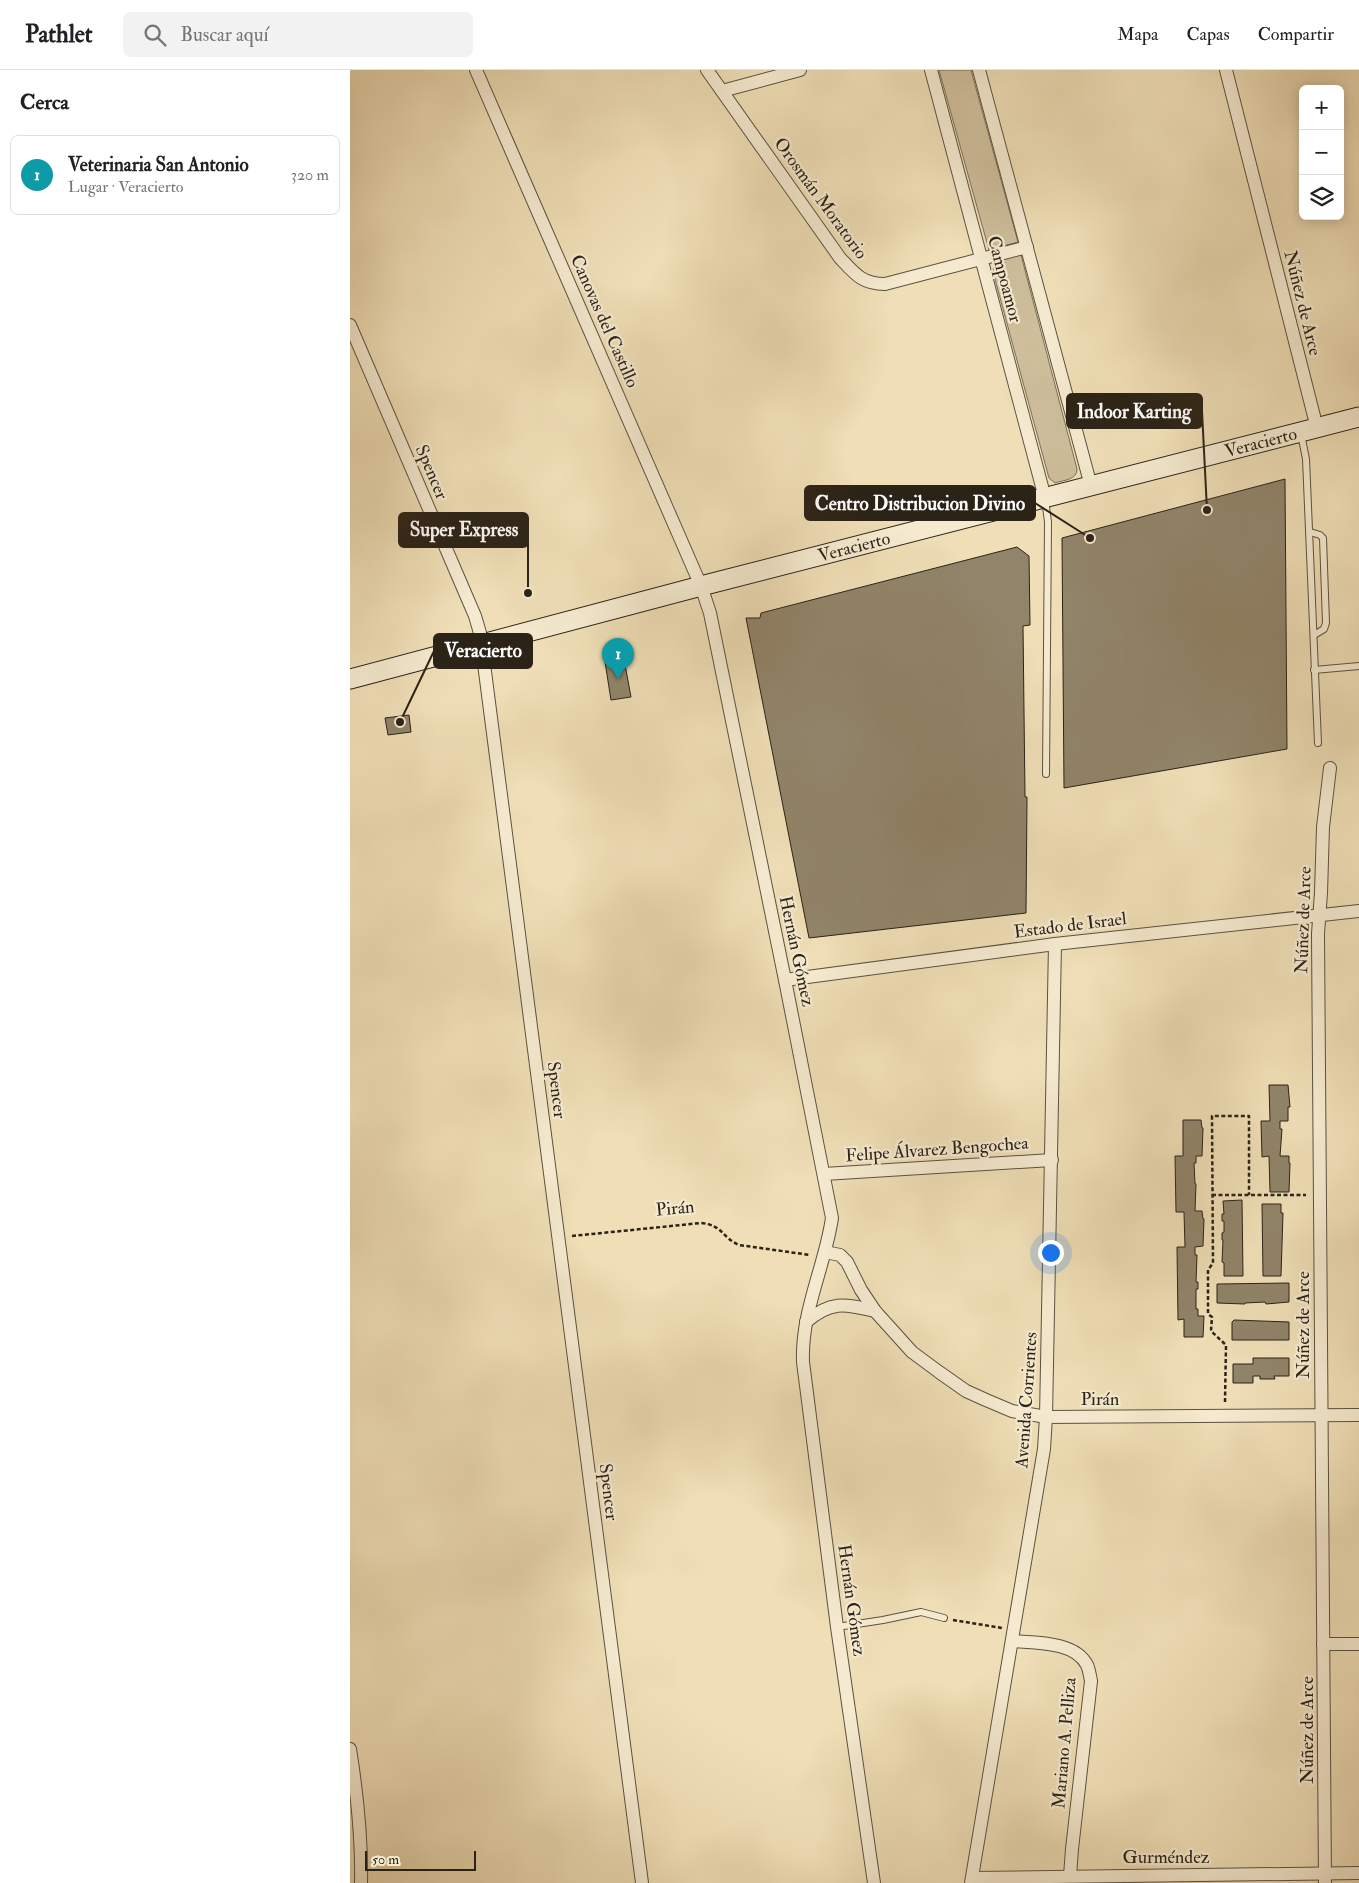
<!DOCTYPE html>
<html lang="es">
<meta charset="utf-8">
<style>
:root{--surface:#fff;--page:#f2f2f2;--text:#202124;--muted:#757577;--line:#e0e0e0;--accent:#0b8043}
body{margin:0;font-family:"IM FELL Double Pica",serif;background:var(--page);color:var(--text)}
.controls{position:absolute;right:15px;top:15px;display:grid;overflow:hidden;border-radius:8px;box-shadow:0 2px 12px #0003}
.controls button{width:45px;height:45px;display:grid;place-items:center;padding:0;border:0;border-bottom:1px solid var(--line);background:var(--surface);color:var(--text);font:25px sans-serif}
.scale{position:absolute;left:15px;bottom:12px;width:111px;box-sizing:border-box;padding-left:5px;border:2px solid #2b2317;border-top:0;font-size:14px;line-height:18px;white-space:nowrap;color:#2b2317;-webkit-text-stroke:4px #f5ead0;paint-order:stroke}
.you{position:absolute;left:700px;top:1182px;width:18px;height:18px;margin:-12px;border:4px solid #fff;border-radius:50%;background:#1a73e8;box-shadow:0 0 0 8px #1a73e833}
.badge{display:grid;place-items:center;width:32px;height:32px;border-radius:50%;background:var(--accent);color:#fff;font-size:16px;font-weight:700}
.pin{position:absolute;translate:-50% -41px;filter:drop-shadow(0 1px 2px #0008)}
.pin::after{content:'';position:absolute;top:26px;width:18px;height:15px;background:inherit;clip-path:polygon(0 0,100% 0,50% 100%)}
.list{margin:0;padding:0;list-style:none}
h2{display:flex;justify-content:space-between;align-items:center;height:65px;margin:0;padding:0 20px;font-size:21px}
h2 small{font-size:16px;font-weight:400;color:var(--muted)}
.list li{display:grid;grid-template-columns:32px 1fr auto;gap:15px;align-items:center;box-sizing:border-box;height:80px;margin:0 10px 10px;padding:0 10px;border:1px solid var(--line);border-radius:8px}
.list b{display:block;font-size:19px;white-space:nowrap}
.list p{margin:0;font-size:16px;white-space:nowrap;color:var(--muted)}
.list em{font-size:16px;font-style:normal;color:var(--muted)}
.icon{flex:none;width:28px;height:28px;fill:none;stroke:currentColor;stroke-width:2;stroke-linecap:round;stroke-linejoin:round}
.map{position:relative;flex:none;width:1009px;height:1813px;overflow:hidden}
header{display:flex;align-items:center;gap:30px;box-sizing:border-box;height:70px;padding:0 25px;background:var(--surface);border-bottom:1px solid var(--line)}
header strong{font-size:24px}
nav{display:flex;gap:28px;margin-inline-start:auto;font-size:18px}
.search{width:350px;height:45px;background:var(--page);display:flex;align-items:center;gap:12px;box-sizing:border-box;padding:0 18px;border-radius:8px;color:var(--muted);font-size:19px}
main{display:flex}
aside{flex:1;background:var(--surface)}
.map>svg:first-child{display:block}
.green{fill:#cebe9b;stroke:#7c7059}
.building{fill:#91846a;stroke:#2b2317}
.lines{fill:none;stroke-linecap:round;stroke-linejoin:round}
.lane-casing{stroke:#5c523f;stroke-width:8}
.street-casing{stroke:#5c523f;stroke-width:14}
.secondary-casing{stroke:#2b2317;stroke-width:21}
.path{stroke:#2b2317;stroke-width:2.5;stroke-dasharray:4 2.5;stroke-linecap:butt}
.lane{stroke:#f5ead0;stroke-width:6}
.street{stroke:#f5ead0;stroke-width:12}
.secondary{stroke:#f5ead0;stroke-width:19}
.labels{text-anchor:middle;stroke-width:4.5;stroke-linejoin:round;paint-order:stroke}
.street-label{font-size:18px;fill:#2b2317;stroke:#f5ead0}
.leader{fill:none;stroke:#2b2317;stroke-width:2}
.callout-dot{fill:#2b2317;stroke:#f5ead0;stroke-width:2}
.callout{fill:#2b2317;stroke:#2b2317;stroke-width:2}
.callout-label{font-size:19px;text-anchor:middle;font-weight:bold;fill:#fff}
</style>
<header>
<strong>Pathlet</strong>
<div class="search"><svg class="icon" aria-label="search" viewBox="0 0 24 24"><circle cx="10" cy="10" r="6"/><path d="M15 15l6 6"/></svg>Buscar aquí</div>
<nav><a>Mapa</a><a>Capas</a><a>Compartir</a></nav>
</header>
<main>
<aside>
<h2>Cerca<small></small></h2>
<ul class="list">
<li><span class="badge" style="background:#0f9aa8">1</span><div><b>Veterinaria San Antonio</b><p>Lugar · Veracierto</p></div><em>320 m</em></li>
</ul>
</aside>
<div class="map">
<svg width="1009" height="1813" viewBox="0 0 1009 1813">
<rect width="100%" height="100%" fill="#efdeb6"/>
<filter id="stains"><feTurbulence type="fractalNoise" baseFrequency=".004" numOctaves="4"/><feColorMatrix values="0 0 0 0 .2 0 0 0 0 .09 0 0 0 0 .02 0 0 0 .5 -.17"/></filter>
<radialGradient id="worn" r=".72"><stop offset=".6" stop-color="#630" stop-opacity="0"/><stop offset="1" stop-color="#630" stop-opacity=".3"/></radialGradient>
<g class="green">
<path d="M589,0H621L668,172L639,180Z"/>
<path d="M671,185L727,399C727,410 714,410 705,413L699,408L643,202C643,189 660,187 671,185Z"/>
</g>
<g class="building">
<path d="M935,409L937,679L714,718L712,468Z"/>
<path d="M667,477L679,486L680,555L673,556L675,727H677L676,843L459,868L396,548H410L411,543Z"/>
<path d="M274,589L281,627L261,630L255,592Z"/>
<path d="M59,645L61,662L38,665L35,648Z"/>
<path d="M919,1015H938L940,1037H938V1051H930V1059H932L930,1086H939V1093H940L939,1122H920L919,1086L912,1087L911,1051H920Z"/>
<path d="M833,1050H851L852,1058H853L852,1086H846V1093H844L845,1114H846L845,1141H852L853,1149H854L853,1176L845,1177V1185H847L846,1212H848V1219H846V1239H848V1246H854L853,1267H834V1249L828,1250L827,1177H835L834,1142H826L825,1086H833Z"/>
<path d="M892,1130L893,1206H874V1193L872,1192L873,1170H872V1163L874,1162V1151H872V1144H874L873,1131Z"/>
<path d="M912,1134H931V1143H933L931,1206H913Z"/>
<path d="M939,1213V1232L916,1234L915,1232L895,1233V1234L867,1233V1214Z"/>
<path d="M884,1250L939,1252V1270H882V1252Z"/>
<path d="M903,1288H939V1306H924L925,1309H910V1306H903V1313H883V1294H903Z"/>
</g>
<g class="lines">
<g class="lane-casing">
<g id="lane">
<path d="M951,364L956,389L968,673"/>
<path d="M695,429L698,452L696,704"/>
<path d="M960,462L970,465L973,468L976,553L974,559L964,565"/>
<path d="M964,600L1009,596"/>
<path d="M487,1557L533,1550L571,1542L594,1548"/>
</g>
</g>
<g class="street-casing">
<g id="street">
<path d="M126,0L351,516L360,543L435,910L482,1148C475,1196 451,1242 453,1292L487,1557L524,1813"/>
<path d="M357,0L490,188C505,204 512,214 535,214L677,177"/>
<path d="M581,0L695,428"/>
<path d="M629,0L741,416"/>
<path d="M876,0L967,358"/>
<path d="M372,21L450,0"/>
<path d="M0,255L125,546L130,563L292,1813"/>
<path d="M435,910L705,874L1009,841"/>
<path d="M474,1104L702,1090"/>
<path d="M475,1182L490,1185L497,1192L511,1220L525,1241L562,1282L589,1302L616,1321L636,1330L662,1341L696,1347L1009,1345"/>
<path d="M456,1252C481,1230 495,1234 525,1241"/>
<path d="M662,1571C685,1573 725,1571 737,1595C739,1599 740,1606 741,1611L722,1779L720,1806"/>
<path d="M973,1574H1009"/>
<path d="M0,1679C7,1723 12,1768 11,1813"/>
<path d="M622,1808L1009,1803"/>
<path d="M621,1813L694,1379L696,1347L705,874"/>
<path d="M975,1813L968,864L971,823L973,757L980,698"/>
</g>
</g>
<g class="secondary-casing">
<g id="secondary">
<path id="s1" d="M0,609L351,516L1009,347"/>
</g>
</g>
<g class="path">
<path d="M862,1125H956"/>
<path d="M222,1166L351,1153C373,1155 371,1167 389,1175L460,1185"/>
<path d="M875,1332L876,1275L861,1261L862,1247L858,1244V1200L863,1193L862,1046H899V1125"/>
<path d="M603,1550L652,1558"/>
</g>
<use href="#lane" class="lane"/>
<use href="#street" class="street"/>
<use href="#secondary" class="secondary"/>
</g>
<g class="labels">
<g class="street-label">
<text transform="translate(471 128) rotate(54)" y="6">Orosmán Moratorio</text>
<text transform="translate(655 209) rotate(75)" y="6">Campoamor</text>
<text transform="translate(953 233) rotate(76)" y="6">Núñez de Arce</text>
<text transform="translate(255 251) rotate(66)" y="6">Canovas del Castillo</text>
<text dy="6" stroke="none"><textPath href="#s1" startOffset="941">Veracierto</textPath></text>
<text transform="translate(82 402) rotate(67)" y="6">Spencer</text>
<text dy="6" stroke="none"><textPath href="#s1" startOffset="521">Veracierto</textPath></text>
<text transform="translate(953 850) rotate(-88)" y="6">Núñez de Arce</text>
<text transform="translate(720 855) rotate(-7)" y="6">Estado de Israel</text>
<text transform="translate(447 881) rotate(78)" y="6">Hernán Gómez</text>
<text transform="translate(207 1020) rotate(83)" y="6">Spencer</text>
<text transform="translate(587 1079) rotate(-4)" y="6">Felipe Álvarez Bengochea</text>
<text transform="translate(325 1138) rotate(-5)" y="6">Pirán</text>
<text transform="translate(953 1255) rotate(-90)" y="6">Núñez de Arce</text>
<text x="750" y="1335">Pirán</text>
<text transform="translate(676 1330) rotate(-86)" y="6">Avenida Corrientes</text>
<text transform="translate(259 1422) rotate(83)" y="6">Spencer</text>
<text transform="translate(502 1530) rotate(82)" y="6">Hernán Gómez</text>
<text transform="translate(957 1660) rotate(-90)" y="6">Núñez de Arce</text>
<text transform="translate(714 1673) rotate(-85)" y="6">Mariano A. Pelliza</text>
<text x="816" y="1793">Gurméndez</text>
</g>
</g>
<path class="leader" d="M857 440L852 341M740 468L685 433M178 523L178 460M50 652L84 581"/>
<g class="callout-dot">
<circle cx="857" cy="440" r="5"/>
<circle cx="740" cy="468" r="5"/>
<circle cx="178" cy="523" r="5"/>
<circle cx="50" cy="652" r="5"/>
</g>
<g class="callout">
<rect x="717" y="324" width="135" height="34" rx="5"/>
<rect x="455" y="416" width="230" height="34" rx="5"/>
<rect x="49" y="443" width="129" height="34" rx="5"/>
<rect x="84" y="564" width="98" height="34" rx="5"/>
</g>
<g class="callout-label">
<text x="784" y="348">Indoor Karting</text>
<text x="570" y="440">Centro Distribucion Divino</text>
<text x="114" y="466">Super Express</text>
<text x="133" y="587">Veracierto</text>
</g>
<rect width="100%" height="100%" filter="url(#stains)"/>
<rect width="100%" height="100%" fill="url(#worn)"/>
</svg>
<div class="controls">
<button>+</button>
<button>−</button>
<button><svg class="icon" aria-label="layers" viewBox="0 0 24 24"><path d="M12 4l9 5-9 5-9-5zM3 14l9 5 9-5"/></svg></button>
</div>
<div class="scale">50 m</div>
<div class="you"></div>
<div class="pin badge" style="left:268px;top:609px;background:#0f9aa8">1</div>
</div>
</main>
